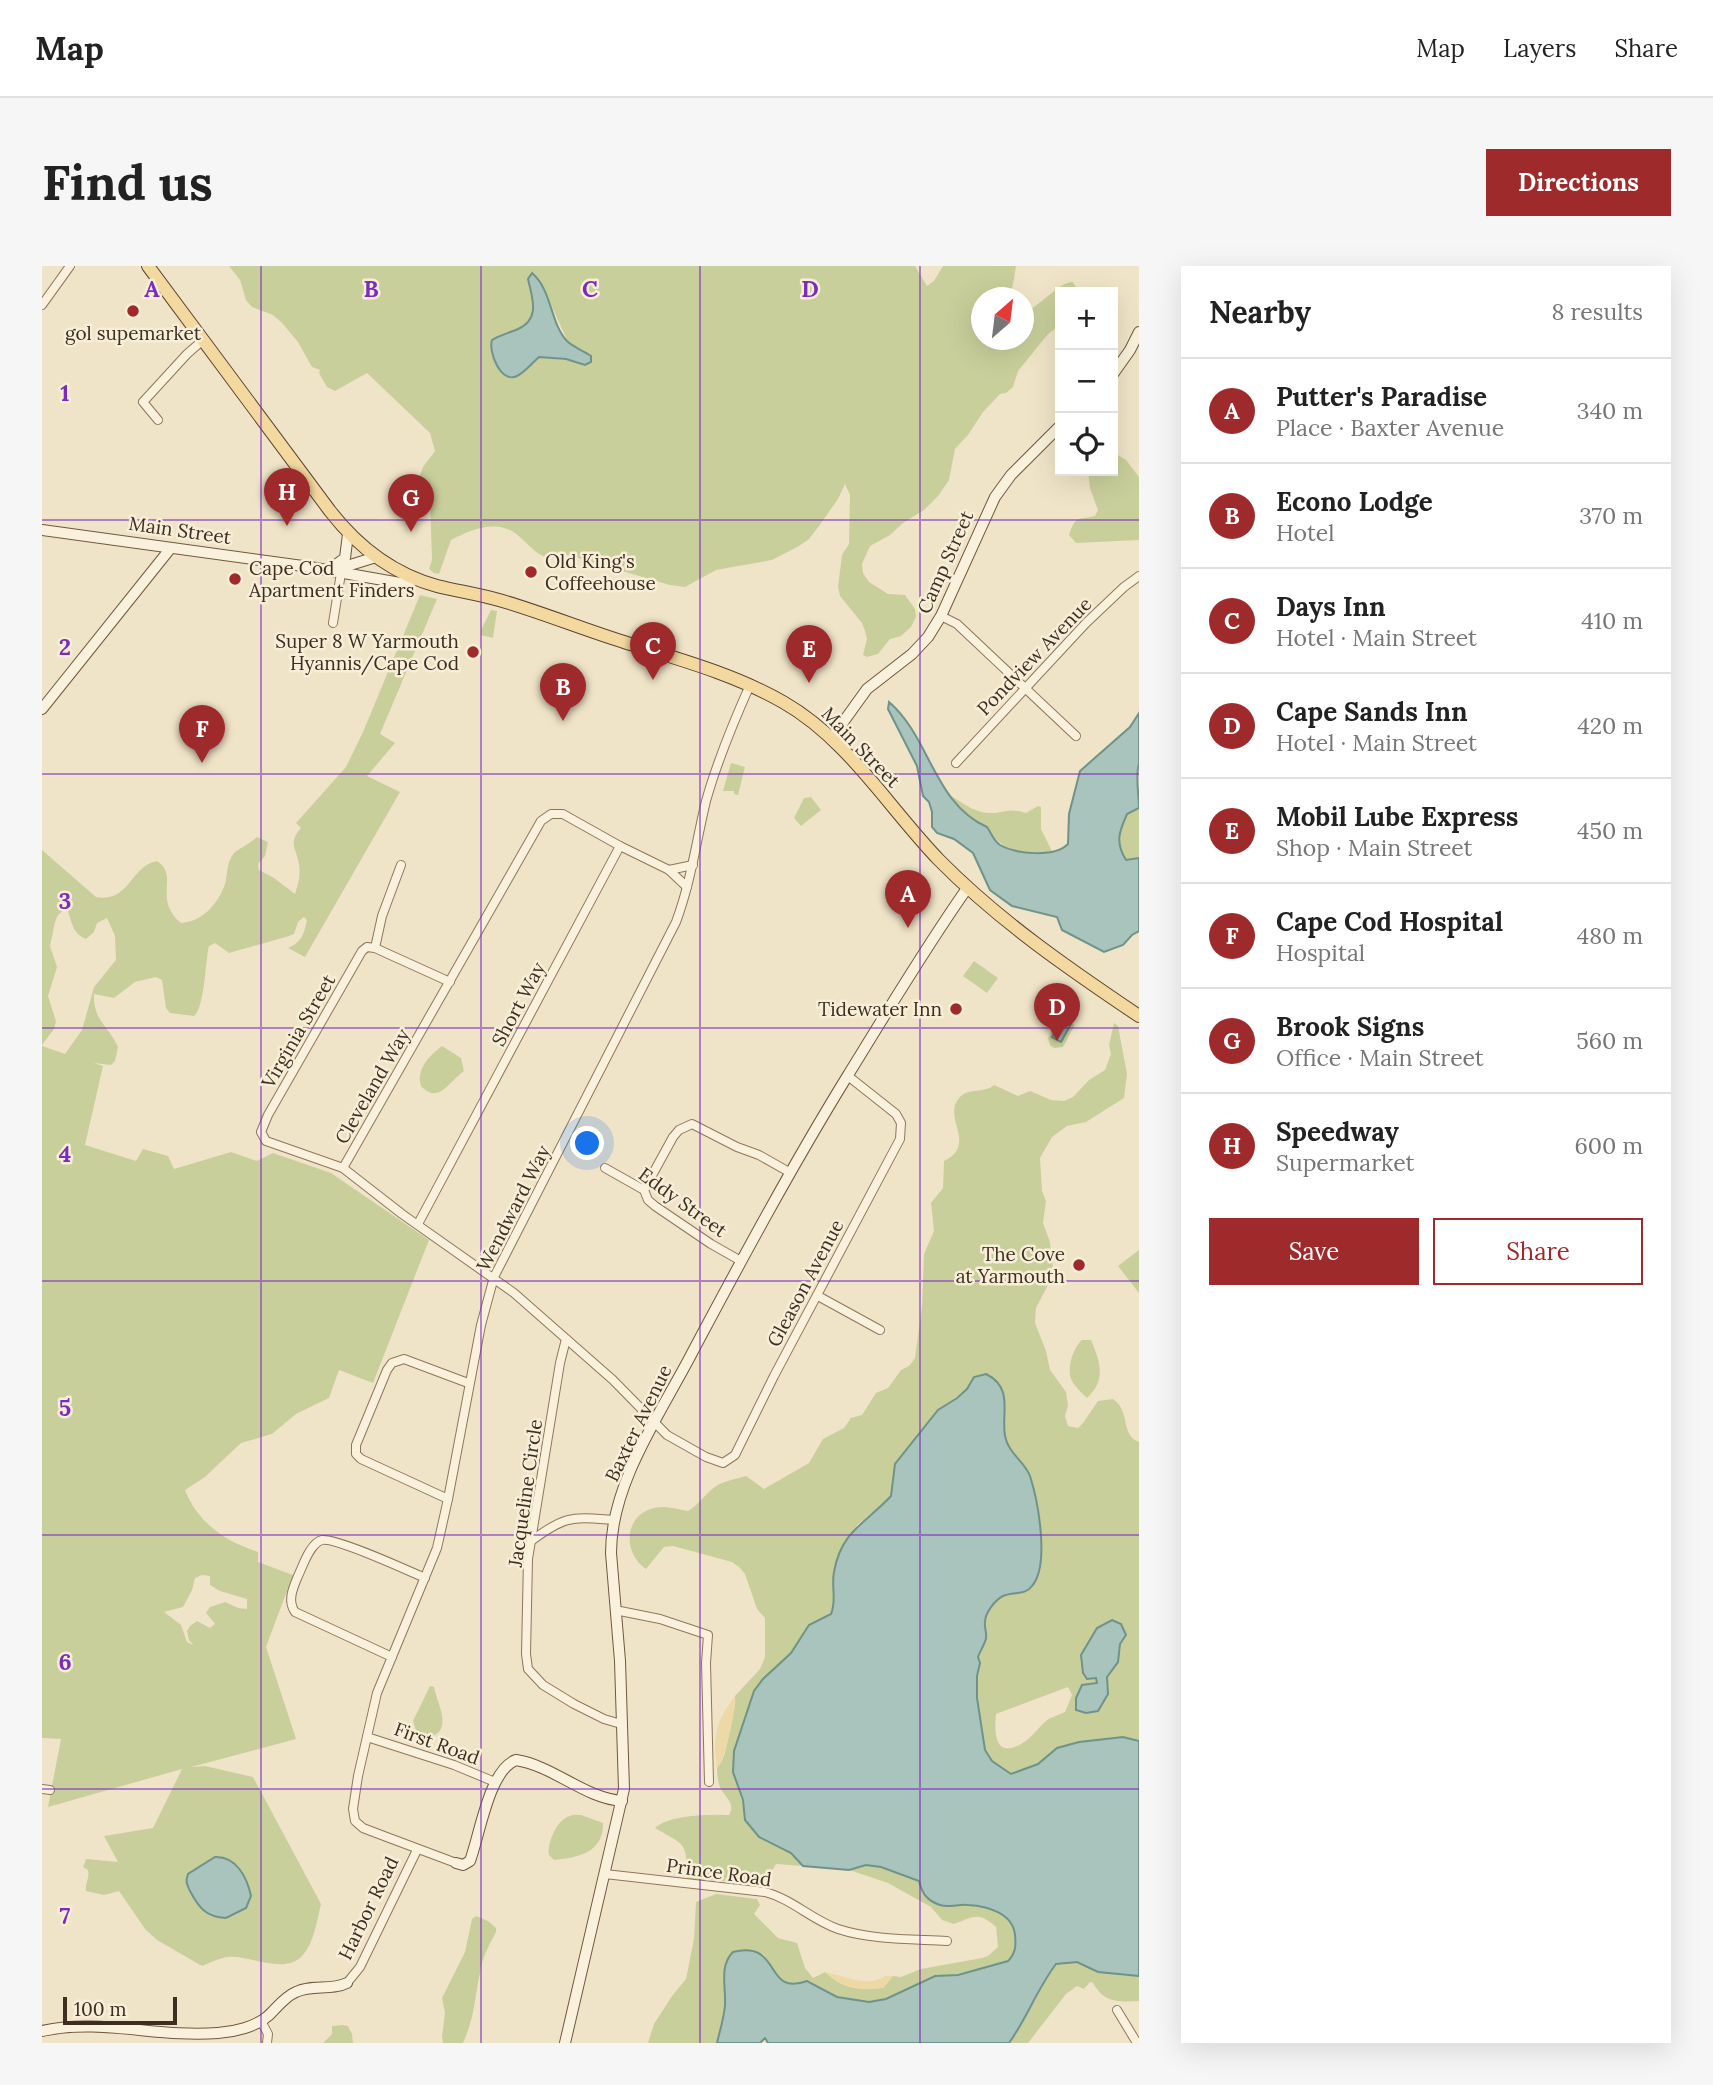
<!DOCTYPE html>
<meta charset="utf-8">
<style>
:root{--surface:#fff;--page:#f6f6f6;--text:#222;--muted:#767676;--line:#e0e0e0;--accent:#9e2a2b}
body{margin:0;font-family:Lora,serif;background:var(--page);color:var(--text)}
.controls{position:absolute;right:21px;top:21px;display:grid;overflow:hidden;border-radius:0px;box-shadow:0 7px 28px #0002}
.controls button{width:63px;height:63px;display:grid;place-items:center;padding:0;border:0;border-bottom:2px solid var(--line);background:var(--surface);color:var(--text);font:35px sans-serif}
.compass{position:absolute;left:929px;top:21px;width:63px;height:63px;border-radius:50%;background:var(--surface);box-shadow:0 7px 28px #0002;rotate:28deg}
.scale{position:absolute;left:21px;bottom:18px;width:114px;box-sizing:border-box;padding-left:7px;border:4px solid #3d2e20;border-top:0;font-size:19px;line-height:24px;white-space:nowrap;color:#3d2e20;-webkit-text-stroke:5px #f7eed8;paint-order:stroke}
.you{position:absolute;left:546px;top:878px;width:24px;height:24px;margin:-18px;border:5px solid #fff;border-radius:50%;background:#1a73e8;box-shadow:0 0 0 10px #1a73e833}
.badge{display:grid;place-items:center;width:46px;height:46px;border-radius:50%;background:var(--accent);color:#fff;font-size:23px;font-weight:700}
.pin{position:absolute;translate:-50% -58px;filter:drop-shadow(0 2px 4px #0008)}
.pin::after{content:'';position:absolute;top:37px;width:24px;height:21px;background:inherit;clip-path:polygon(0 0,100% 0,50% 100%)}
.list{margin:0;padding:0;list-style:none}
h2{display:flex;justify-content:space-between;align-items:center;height:91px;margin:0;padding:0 28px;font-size:30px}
h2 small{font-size:23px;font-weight:400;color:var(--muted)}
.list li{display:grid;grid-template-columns:46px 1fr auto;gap:21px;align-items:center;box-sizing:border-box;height:105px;padding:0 28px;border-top:2px solid var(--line)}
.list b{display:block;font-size:26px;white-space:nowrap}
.list p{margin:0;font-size:23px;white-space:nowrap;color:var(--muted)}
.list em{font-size:23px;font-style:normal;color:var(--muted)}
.actions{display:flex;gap:14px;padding:21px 28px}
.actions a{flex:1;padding:16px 0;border:2px solid var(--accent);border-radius:0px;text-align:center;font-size:24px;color:var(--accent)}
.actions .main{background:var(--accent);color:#fff}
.icon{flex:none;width:38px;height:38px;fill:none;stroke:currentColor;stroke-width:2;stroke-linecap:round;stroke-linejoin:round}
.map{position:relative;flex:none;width:1097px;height:1777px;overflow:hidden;border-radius:0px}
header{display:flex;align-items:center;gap:42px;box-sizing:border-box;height:98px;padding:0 35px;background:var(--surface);border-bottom:2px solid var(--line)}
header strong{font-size:33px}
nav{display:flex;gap:38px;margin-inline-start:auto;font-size:24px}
.intro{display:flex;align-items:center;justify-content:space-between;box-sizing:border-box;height:168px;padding:0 42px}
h1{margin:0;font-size:49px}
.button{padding:18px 32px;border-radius:0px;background:var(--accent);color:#fff;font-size:24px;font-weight:700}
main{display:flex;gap:42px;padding:0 42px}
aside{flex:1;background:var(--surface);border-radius:0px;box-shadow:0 7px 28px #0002}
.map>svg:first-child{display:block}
.green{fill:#c9cf9b;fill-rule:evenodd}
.sand{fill:#ecd9a5}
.water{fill:#a9c4bc;stroke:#6f938a;stroke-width:2}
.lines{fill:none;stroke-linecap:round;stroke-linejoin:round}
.street-casing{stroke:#8d765c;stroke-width:10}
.secondary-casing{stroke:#6f573f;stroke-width:12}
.primary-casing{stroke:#5b4430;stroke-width:14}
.street{stroke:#faf1dc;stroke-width:8}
.secondary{stroke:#faf1dc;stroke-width:10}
.primary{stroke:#f3d9a0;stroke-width:12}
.grid{fill:none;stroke:#7b2cbf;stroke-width:2;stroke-opacity:0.55}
.poi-dot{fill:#9e2a2b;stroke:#f7eed8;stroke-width:2.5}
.labels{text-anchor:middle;stroke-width:5;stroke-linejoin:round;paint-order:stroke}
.poi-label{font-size:19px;fill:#3d2e20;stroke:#f7eed8;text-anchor:end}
.street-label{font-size:19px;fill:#3d2e20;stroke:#f7eed8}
.grid-label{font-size:23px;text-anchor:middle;font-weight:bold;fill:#7b2cbf;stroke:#f7eed8;stroke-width:5;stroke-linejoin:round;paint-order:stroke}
</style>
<header>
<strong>Map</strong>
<nav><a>Map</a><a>Layers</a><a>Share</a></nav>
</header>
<div class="intro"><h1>Find us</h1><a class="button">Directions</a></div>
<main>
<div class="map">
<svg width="1097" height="1777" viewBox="0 0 1097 1777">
<rect width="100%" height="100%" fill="#f0e4c8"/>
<g class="green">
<path d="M187,0H873L885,20L892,15L901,0H974C972,11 972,23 965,31L940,32V74H982V47C997,41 1018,15 1031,16L1036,25L1018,26V59L1006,68L976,105L971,121L964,127L958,128L941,146L926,169L913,183L907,214L896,230L882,244L861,257L848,269L828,280L820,298L821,307L827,316L846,328L863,329L873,343L874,351L869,361L859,370L848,373L836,388L825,391L821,389L825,373L823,365L820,357L798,330L796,321L800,289L807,278L808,229L803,218L796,233L777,260L767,273L757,280L730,294L674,304L643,321L628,319L522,288C494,303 486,268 462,262C444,257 425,266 409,274L397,308L392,307L387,303L390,294L388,233L377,212L381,201L393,185L388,167L325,107L293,125L285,121L277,107L278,104L270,101L256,76L240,57L231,49L210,41L204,34L198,14ZM491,7L504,28L526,76L549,90L533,95L497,91L474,111L463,109C455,98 445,89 450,74C467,63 493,63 492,37C492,27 487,19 488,9Z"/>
<path d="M1071,186L1084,194L1097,211V274L1034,277L1027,269C1034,249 1035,254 1053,250L1056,244L1048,222L1046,205H1071Z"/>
<path d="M378,329L395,333L338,468L353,477L325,510L358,526L263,691L246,682C260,676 262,668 265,654L262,651L256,656L252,668L247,670L187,687L173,677L167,680C163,696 163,741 152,750L128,747L124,742L120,714L114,711L93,716L72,732L52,728C51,755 67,760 76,781L73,795L69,799L52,797L61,800L43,879L94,895L101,883L126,890L132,903L189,886L215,895L231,887L289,907L387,974L331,1117L297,1104L287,1132L254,1148L230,1168L199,1177L163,1211L143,1224C156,1257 183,1275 216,1286V1296L251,1309L224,1381L254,1473L149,1501L163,1500L211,1511L279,1638C275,1654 272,1678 260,1690C242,1709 208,1689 186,1691C177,1692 168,1697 160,1700L115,1674L103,1663L77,1625L62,1629L44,1625C43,1617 48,1612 46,1604L41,1601L44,1593L76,1596L62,1570L111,1562L140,1503L6,1541L19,1473L0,1472V780L23,788L40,764L52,721L74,694L73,670L65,652L55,657L52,666L44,673C31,668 30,657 26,645L23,643L16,649L13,656L8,680L15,701L6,730L14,755L12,763L0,779V584L54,631C88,637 88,600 115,595C138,610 110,632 139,657C160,656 176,638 183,618C186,607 184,597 192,587C196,583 208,578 215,571L226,576L223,590L216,598L217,604L232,612L253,628C256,618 259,609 257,599C255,582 245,578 259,562L254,557L304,501L321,466ZM160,1309L168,1310V1319L178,1325L205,1333V1343L196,1342L183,1336L168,1341L164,1347L173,1358L168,1362L155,1355L148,1360L145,1365L147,1374L151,1379L145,1376L139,1359L122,1346L141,1341L150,1324L153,1312Z"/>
<path d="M449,344L455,345L451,372L439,369V364Z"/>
<path d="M689,497L703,501L696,529L692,528V525H681Z"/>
<path d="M906,528C918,535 931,546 946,547C963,548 964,541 984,547L996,540L999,541V563L1010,585C986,592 956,584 945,561C925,553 919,545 906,528Z"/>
<path d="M769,531L779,544L759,560L752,552L762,532Z"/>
<path d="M1097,542V592L1084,594C1073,576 1077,566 1085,548Z"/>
<path d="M932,695L956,712L945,727L921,710Z"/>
<path d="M1024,743L1029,745L1032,760L1021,781L1012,782L1008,779L1006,772L1019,746Z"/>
<path d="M1072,757L1076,760L1085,808L1082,832L1044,856L1025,860L1010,871L998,892L1000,925L1004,935L1001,957L1008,976L1011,1002L1006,1019L994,1042L993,1057L1004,1085L1008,1104L1024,1126L1026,1140L1023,1150L1026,1160L1036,1162L1041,1157L1056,1135L1071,1133C1089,1145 1078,1169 1097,1176V1475L1081,1471L1037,1476L1015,1482L996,1498L969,1508L950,1495L943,1484L935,1433V1410L938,1397L936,1391C938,1386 940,1382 943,1377C945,1370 942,1363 943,1356C943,1347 953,1334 961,1330C974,1324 983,1331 993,1315C1007,1295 996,1233 988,1210C982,1196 966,1187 963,1170C960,1146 972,1121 944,1109L896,1144L853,1198L850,1230L815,1259L792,1305L791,1323L794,1337L789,1348L767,1359L749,1387L721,1413L712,1425L692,1485L691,1506L702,1541L734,1580L749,1587L761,1600L734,1598L727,1610L717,1617L647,1613L645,1611C645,1575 642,1579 613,1562C626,1549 668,1548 687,1549C694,1537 683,1532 678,1521C676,1516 675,1508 675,1502C686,1490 684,1474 688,1458C691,1447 694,1442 693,1430L718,1403L723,1391V1352L715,1343L703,1308L697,1301L690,1296L631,1280L622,1281L604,1303C580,1287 582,1249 612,1242C623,1239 635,1243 646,1245C658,1238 664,1226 676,1219C685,1214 695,1213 704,1210L722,1223L767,1197L781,1173L802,1162L809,1152L820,1149L834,1127L846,1122L859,1104L867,1100L873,1092L880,1041L882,988L892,965L889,937L901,922L902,895C936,878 900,852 917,832C926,821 942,828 952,819L976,830L988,825L1009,834L1022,835L1031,831L1047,814L1063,804L1069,788L1067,779ZM1026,1421L1030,1429L1023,1446C1017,1449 1009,1451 1004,1455C996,1462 989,1473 979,1478C953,1493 952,1467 954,1448Z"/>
<path d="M400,780L419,792L422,805C407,816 396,839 379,820C374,803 387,790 400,780Z"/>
<path d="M1097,984V1027L1076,1000Z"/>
<path d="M1040,1074H1049C1058,1096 1065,1114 1045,1132C1040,1127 1032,1120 1029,1113C1025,1101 1031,1082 1040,1074Z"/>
<path d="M388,1420L392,1421C396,1441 414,1467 382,1473L375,1468L371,1455Z"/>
<path d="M539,1549L561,1557C562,1586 536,1592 512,1594L507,1589C505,1577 515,1553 528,1550C531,1548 535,1549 539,1549Z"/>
<path d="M824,1599L839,1601L877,1615C884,1644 903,1638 926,1639C945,1640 971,1647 973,1669C974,1679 974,1687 967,1695L916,1709L893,1710L844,1733L827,1736L795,1731L765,1715C735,1724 737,1707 721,1688L682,1705L683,1739L675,1777H606L612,1758L630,1730L644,1713L652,1673L654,1636L674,1628L715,1633L718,1639L712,1648L736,1672L755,1677L763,1702L771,1712L783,1706C803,1725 815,1722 841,1722L851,1710L859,1711L879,1703L940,1692L946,1690L956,1681L954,1661C936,1645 932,1651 912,1658L900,1654L889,1641L846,1617L807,1604Z"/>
<path d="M434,1650L446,1655L454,1662V1666C447,1679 440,1692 438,1707C432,1735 433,1750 421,1777H401L400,1771L403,1747L400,1732L423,1686L430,1653Z"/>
<path d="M1035,1696L1056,1706L1097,1710V1735C1076,1736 1062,1737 1051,1717L1048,1716L1042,1723L1035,1720L1024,1728L986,1777H967C985,1752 996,1723 1014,1698Z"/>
<path d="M301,1759L306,1760L310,1768L311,1777H281L290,1768V1760Z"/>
</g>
<g class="sand">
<path d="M693,1430C694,1443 684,1493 675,1502C670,1469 674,1456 693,1430Z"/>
<path d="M783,1706C802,1710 827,1722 843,1710H851L841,1722C817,1725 801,1723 783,1706Z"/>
</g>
<g class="water">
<path d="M490,7C510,24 508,57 525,75C531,81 542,85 549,90V96L543,99L524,93L497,91C490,97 483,106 475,110C459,118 446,86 450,74C458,69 467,67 476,63C499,53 490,31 486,13Z"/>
<path d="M847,436C888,471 892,538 945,561C950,568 951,574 958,579C974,588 1012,592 1026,578L1027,548L1038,505L1088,461L1097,447V498C1093,508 1097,529 1097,542L1085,548C1077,566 1073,576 1084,594L1097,592V665L1090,669L1081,679L1062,686L1020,664L1015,651L970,640L948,624L931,587L912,573L895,567L890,561V546L887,536L881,530L875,500L846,443Z"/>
<path d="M1024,751L1028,753L1027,756L1029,758L1019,776L1010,771L1020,753L1023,754Z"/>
<path d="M944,1108C972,1122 959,1146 963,1170C966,1187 983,1196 988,1210C996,1235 1008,1299 990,1320C983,1330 971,1325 961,1330C953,1334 943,1347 943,1356C942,1361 945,1366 944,1372C943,1378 938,1385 936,1391L938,1397L935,1410V1432L943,1484L950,1495L969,1508L996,1498L1015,1482L1037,1476L1081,1471L1097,1475V1710L1056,1706L1035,1696L1014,1698C995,1723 985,1752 967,1777H726L723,1772L718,1777H675C678,1764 682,1752 683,1739C684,1720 677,1700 691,1686C741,1674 721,1731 765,1715L795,1731L827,1736L844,1733L893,1710L916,1709L966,1695C974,1687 974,1679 973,1669C971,1647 945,1640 926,1639C916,1638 907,1642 898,1639C885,1635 880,1627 877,1615L839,1601L824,1599L807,1604L761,1600L749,1587L717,1571L703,1554L701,1534L691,1506L692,1485L712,1425L721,1413L749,1387L767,1359L789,1348C795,1334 789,1321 792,1306C799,1265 824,1257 849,1230L853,1198L896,1144L915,1132L925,1123L932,1111Z"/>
<path d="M1070,1354L1079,1358L1084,1369L1078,1378L1076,1396L1065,1411L1066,1428L1056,1445L1044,1447L1034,1444V1432L1040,1419L1055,1417L1054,1412L1045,1413L1041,1407L1039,1389L1055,1362Z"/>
<path d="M173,1591C194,1590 205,1611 209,1630L204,1642L184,1652C164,1651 157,1642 148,1625C145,1618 143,1616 146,1608Z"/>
</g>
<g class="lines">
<g class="street-casing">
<g id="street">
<path d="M0,39L28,0"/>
<path d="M116,154L101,136L145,88L161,74"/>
<path d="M899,350L915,358L1034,470"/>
<path d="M291,357L299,307"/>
<path d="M914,497L1044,357L1082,321L1097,310"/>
<path d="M578,580L528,552L521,548H509L499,555L301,902L360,948L472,1027L571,1114L625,1169L664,1191L681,1197L693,1189L732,1110L858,873L859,857L854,848L806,810"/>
<path d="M627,604L651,599"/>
<path d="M333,682L340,650L359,599"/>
<path d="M301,902L224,875L219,866L226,849L320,685L325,681L333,682L408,716"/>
<path d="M563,902L602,924L606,934L613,940L669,978L699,995"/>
<path d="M602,924L631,871L637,864L650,858L695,881L717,889L747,906"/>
<path d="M376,958L578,580L627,604L645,621"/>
<path d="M776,1030L838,1064"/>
<path d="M524,1073L518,1097L486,1293L484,1388L486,1403L501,1419L532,1438L562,1453L579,1458"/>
<path d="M406,1233L319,1193L314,1188V1179L345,1104L350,1097L362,1093L426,1117"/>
<path d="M489,1275C524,1249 529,1251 572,1254"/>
<path d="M573,1344L618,1353L666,1369L664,1397L667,1516"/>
<path d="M350,1391L253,1346C245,1335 251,1322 256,1310C261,1300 268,1277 280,1274C293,1271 367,1305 383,1312"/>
<path d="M325,1471L412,1499L453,1516"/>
<path d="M0,1523L8,1524"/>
<path d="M414,1597L334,1567L321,1562L313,1555L311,1543L316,1510L335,1427L395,1282L406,1233L439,1059L452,1011L634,656C649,616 654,576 664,535C675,496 691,457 708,419"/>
<path d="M563,1608L723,1626C750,1633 770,1654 796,1663C830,1674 869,1673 905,1675"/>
<path d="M305,1717L318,1701L375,1584"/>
<path d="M1075,1744L1095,1777"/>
<path d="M219,1755L226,1768L225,1777"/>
</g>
</g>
<g class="secondary-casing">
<g id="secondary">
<path d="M1071,108L1088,84L1097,66"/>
<path d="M0,264L268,301L358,317L375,313"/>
<path d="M290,300H305L334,291"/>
<path d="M292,300L303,292L306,268"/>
<path d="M0,443L128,283"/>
<path d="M789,473L825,423L870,388L886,371L899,350L953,231L969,209L1018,160"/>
<path d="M414,1597L421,1599L428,1595C438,1568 447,1504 474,1494C512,1500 542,1532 580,1535"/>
<path d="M0,1765C58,1752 117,1772 176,1767C192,1766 213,1761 226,1750C235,1742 242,1731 254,1726C270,1718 289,1725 305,1717"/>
<path d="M523,1777L582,1523L578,1395L569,1287C569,1217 619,1147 650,1087C700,993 750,900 806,809C845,746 883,682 926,621"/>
</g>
</g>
<g class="primary-casing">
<path id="primary" d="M106,0L288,245C316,281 351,308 395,320C415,325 436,328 457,334C499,346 540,363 582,376C636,393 692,408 741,436C806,473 846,541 897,594C956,654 1027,703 1097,750"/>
</g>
<use href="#street" class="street"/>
<use href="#secondary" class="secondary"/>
<use href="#primary" class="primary"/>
</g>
<path class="grid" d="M219,0V1777M439,0V1777M658,0V1777M878,0V1777M0,254H1097M0,508H1097M0,762H1097M0,1015H1097M0,1269H1097M0,1523H1097"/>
<g class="poi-dot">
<circle cx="91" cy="45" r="7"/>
<circle cx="489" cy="306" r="7"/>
<circle cx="193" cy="313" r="7"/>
<circle cx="431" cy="386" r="7"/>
<circle cx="914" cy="743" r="7"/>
<circle cx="1037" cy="999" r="7"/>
</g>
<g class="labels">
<g class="poi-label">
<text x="91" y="74" text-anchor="middle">gol supemarket</text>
<text x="503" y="302" text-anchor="start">Old King's<tspan x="503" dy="22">Coffeehouse</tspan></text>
<text x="207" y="309" text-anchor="start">Cape Cod<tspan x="207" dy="22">Apartment Finders</tspan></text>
<text x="417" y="382">Super 8 W Yarmouth<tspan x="417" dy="22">Hyannis/Cape Cod</tspan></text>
<text x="900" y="750">Tidewater Inn</text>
<text x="1023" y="995">The Cove<tspan x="1023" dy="22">at Yarmouth</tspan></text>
</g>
<g class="street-label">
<text transform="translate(138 264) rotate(8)" y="7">Main Street</text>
<text transform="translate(903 296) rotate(-66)" y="7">Camp Street</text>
<text transform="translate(992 390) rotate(-46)" y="7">Pondview Avenue</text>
<text transform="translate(819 481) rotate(46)" y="7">Main Street</text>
<text transform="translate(476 738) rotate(-62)" y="7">Short Way</text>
<text transform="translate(256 765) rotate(-60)" y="7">Virginia Street</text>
<text transform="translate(330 820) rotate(-60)" y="7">Cleveland Way</text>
<text transform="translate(641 936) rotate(36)" y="7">Eddy Street</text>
<text transform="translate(471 942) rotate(-63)" y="7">Wendward Way</text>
<text transform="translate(763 1017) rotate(-62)" y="7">Gleason Avenue</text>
<text transform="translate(596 1157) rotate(-64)" y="7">Baxter Avenue</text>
<text transform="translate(483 1227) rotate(-82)" y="7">Jacqueline Circle</text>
<text transform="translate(395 1477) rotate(20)" y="7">First Road</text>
<text transform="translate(677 1606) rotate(8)" y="7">Prince Road</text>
<text transform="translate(326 1642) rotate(-64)" y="7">Harbor Road</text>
</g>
</g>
<g class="grid-label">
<text x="110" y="31">A</text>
<text x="329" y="31">B</text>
<text x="548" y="31">C</text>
<text x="768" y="31">D</text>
<text x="23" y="135">1</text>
<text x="23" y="389">2</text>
<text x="23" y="643">3</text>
<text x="23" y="896">4</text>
<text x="23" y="1150">5</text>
<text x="23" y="1404">6</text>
<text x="23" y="1658">7</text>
</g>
</svg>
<div class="controls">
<button>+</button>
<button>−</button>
<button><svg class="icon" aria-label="locate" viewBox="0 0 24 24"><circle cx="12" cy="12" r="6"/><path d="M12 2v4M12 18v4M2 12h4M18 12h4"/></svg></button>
</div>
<svg class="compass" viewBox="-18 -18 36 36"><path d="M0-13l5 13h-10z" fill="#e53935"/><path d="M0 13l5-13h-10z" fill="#767676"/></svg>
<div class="scale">100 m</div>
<div class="you"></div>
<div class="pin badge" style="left:866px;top:662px">A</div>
<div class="pin badge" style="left:521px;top:455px">B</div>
<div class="pin badge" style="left:611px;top:414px">C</div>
<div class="pin badge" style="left:1015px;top:775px">D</div>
<div class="pin badge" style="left:767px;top:417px">E</div>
<div class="pin badge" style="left:160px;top:497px">F</div>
<div class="pin badge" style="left:369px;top:266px">G</div>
<div class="pin badge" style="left:245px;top:260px">H</div>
</div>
<aside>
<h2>Nearby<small>8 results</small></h2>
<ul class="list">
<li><span class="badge">A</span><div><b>Putter's Paradise</b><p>Place · Baxter Avenue</p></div><em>340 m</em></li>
<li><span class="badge">B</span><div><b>Econo Lodge</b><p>Hotel</p></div><em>370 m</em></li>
<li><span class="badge">C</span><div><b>Days Inn</b><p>Hotel · Main Street</p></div><em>410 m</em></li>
<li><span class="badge">D</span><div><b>Cape Sands Inn</b><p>Hotel · Main Street</p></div><em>420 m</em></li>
<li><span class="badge">E</span><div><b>Mobil Lube Express</b><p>Shop · Main Street</p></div><em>450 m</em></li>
<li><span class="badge">F</span><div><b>Cape Cod Hospital</b><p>Hospital</p></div><em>480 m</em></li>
<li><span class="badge">G</span><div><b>Brook Signs</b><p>Office · Main Street</p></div><em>560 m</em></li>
<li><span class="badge">H</span><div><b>Speedway</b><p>Supermarket</p></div><em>600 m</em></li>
</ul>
<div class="actions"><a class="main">Save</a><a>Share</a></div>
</aside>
</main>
